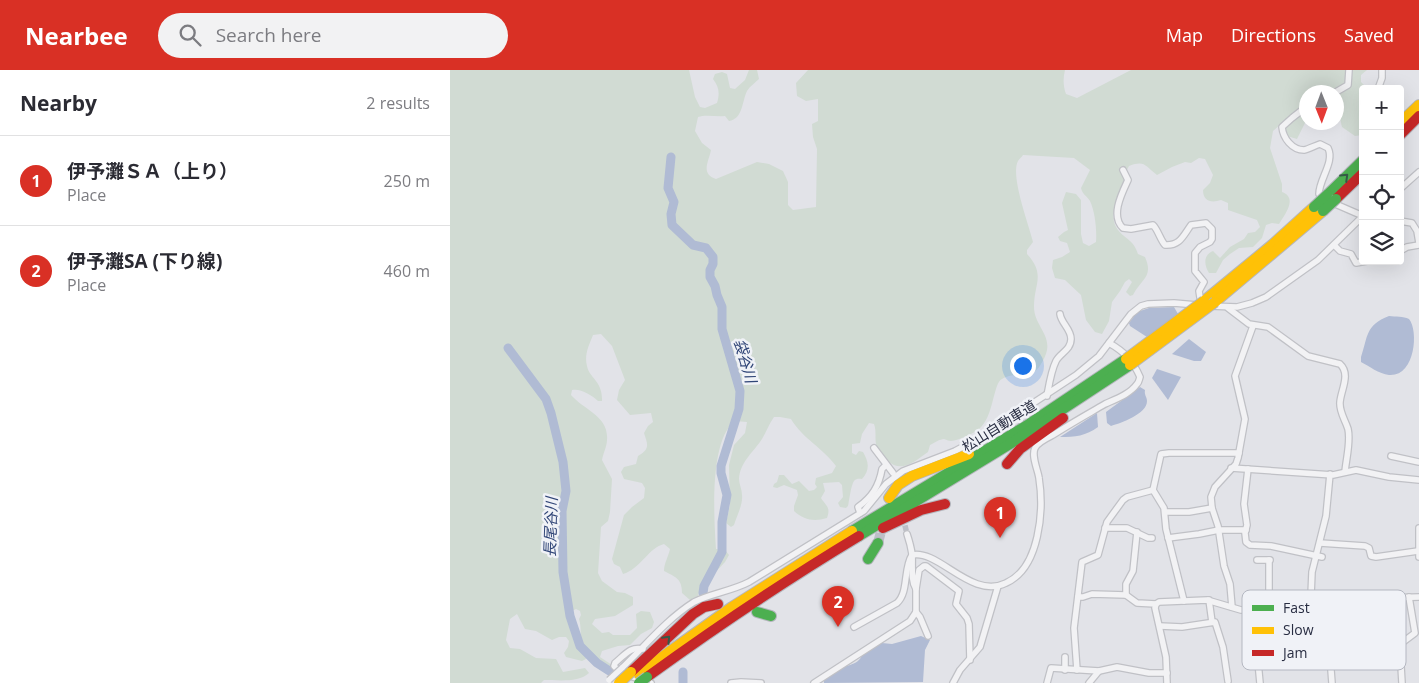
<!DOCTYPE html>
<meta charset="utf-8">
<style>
:root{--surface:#fff;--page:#f2f2f3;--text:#2b2b33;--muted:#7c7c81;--line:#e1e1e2;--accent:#d93025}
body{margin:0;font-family:"Open Sans","Noto Sans JP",sans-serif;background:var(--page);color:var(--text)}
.controls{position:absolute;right:15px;top:15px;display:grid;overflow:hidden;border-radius:5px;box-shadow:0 5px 20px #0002}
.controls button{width:45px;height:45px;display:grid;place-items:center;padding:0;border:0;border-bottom:1px solid var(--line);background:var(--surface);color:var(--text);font:25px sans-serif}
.compass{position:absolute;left:849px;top:15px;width:45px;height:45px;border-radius:50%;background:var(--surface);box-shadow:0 5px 20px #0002;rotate:179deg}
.you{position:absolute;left:572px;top:295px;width:18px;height:18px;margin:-12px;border:4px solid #fff;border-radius:50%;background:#1a73e8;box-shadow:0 0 0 8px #1a73e833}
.badge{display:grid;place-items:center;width:32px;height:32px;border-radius:50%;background:var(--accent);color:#fff;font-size:16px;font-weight:700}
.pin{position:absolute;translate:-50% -41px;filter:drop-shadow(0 1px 2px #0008)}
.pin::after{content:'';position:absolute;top:26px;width:18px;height:15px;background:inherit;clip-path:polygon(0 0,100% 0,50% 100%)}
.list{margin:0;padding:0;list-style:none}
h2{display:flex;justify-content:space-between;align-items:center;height:65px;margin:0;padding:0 20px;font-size:21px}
h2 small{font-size:16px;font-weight:400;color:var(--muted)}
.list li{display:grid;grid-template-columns:32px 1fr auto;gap:15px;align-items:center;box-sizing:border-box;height:90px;padding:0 20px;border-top:1px solid var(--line)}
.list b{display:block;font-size:19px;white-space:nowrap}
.list p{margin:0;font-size:16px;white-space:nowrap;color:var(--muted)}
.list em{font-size:16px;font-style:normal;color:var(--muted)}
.icon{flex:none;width:28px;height:28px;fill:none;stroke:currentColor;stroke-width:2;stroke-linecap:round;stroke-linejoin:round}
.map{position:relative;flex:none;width:969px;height:613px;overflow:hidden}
header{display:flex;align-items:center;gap:30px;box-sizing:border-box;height:70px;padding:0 25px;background:var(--accent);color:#fff}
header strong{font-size:24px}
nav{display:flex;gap:28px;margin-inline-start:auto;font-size:18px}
.search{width:350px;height:45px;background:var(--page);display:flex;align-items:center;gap:12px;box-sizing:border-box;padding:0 18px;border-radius:28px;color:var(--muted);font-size:19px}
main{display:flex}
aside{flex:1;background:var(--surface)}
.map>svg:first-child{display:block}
.green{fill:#d1dbd3}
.water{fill:#b0bbd4}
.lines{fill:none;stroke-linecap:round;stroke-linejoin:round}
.river{stroke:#b0bbd4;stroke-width:9}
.street-tunnel{stroke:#bdbfc7;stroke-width:5.5;stroke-dasharray:5.5 3;stroke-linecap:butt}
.highway-tunnel{stroke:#bdbfc7;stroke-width:10;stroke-dasharray:10 5;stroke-linecap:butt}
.street-casing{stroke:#c0c1c6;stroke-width:8}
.fast-casing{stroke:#b4b6bd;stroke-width:12}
.slow-casing{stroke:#b4b6bd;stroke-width:12}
.jam-casing{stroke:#b4b6bd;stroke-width:12}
.street{stroke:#f2f2f4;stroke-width:5.5}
.fast{stroke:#4caf50;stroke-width:10}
.slow{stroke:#ffc107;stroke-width:10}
.jam{stroke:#c62828;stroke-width:10}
.street-bridge-casing{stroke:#c0c1c6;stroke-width:8;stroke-linecap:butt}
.fast-bridge-casing{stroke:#b4b6bd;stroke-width:12;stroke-linecap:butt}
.slow-bridge-casing{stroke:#b4b6bd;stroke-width:12;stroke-linecap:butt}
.street-bridge{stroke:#f2f2f4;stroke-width:5.5}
.fast-bridge{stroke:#4caf50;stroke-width:10}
.slow-bridge{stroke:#ffc107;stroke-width:10}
.oneway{stroke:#355a47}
.labels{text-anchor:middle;stroke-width:5;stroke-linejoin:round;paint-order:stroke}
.street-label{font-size:14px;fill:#282d42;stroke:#f0f2f7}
.water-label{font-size:15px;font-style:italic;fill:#304577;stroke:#f0f2f7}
.key{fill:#f0f2f7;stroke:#b4b7c1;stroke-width:1}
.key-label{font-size:14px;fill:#282d42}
</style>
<header>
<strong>Nearbee</strong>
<div class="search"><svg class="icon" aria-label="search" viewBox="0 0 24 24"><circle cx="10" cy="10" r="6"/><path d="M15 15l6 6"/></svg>Search here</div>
<nav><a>Map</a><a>Directions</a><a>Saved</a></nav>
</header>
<main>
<aside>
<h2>Nearby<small>2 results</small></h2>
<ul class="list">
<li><span class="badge">1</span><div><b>伊予灘ＳＡ（上り）</b><p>Place</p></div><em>250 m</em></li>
<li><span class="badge">2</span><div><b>伊予灘SA (下り線)</b><p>Place</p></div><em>460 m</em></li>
</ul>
</aside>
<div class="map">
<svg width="969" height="613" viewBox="0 0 969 613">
<rect width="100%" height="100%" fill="#e2e3e8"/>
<path class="green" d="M0,0H239L245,27L250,37L255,38L267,33C270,23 269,17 263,9L265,4L272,2L277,4L280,18L285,19L295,10L299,0H307L309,9C305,13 300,16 297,21C292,31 293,49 279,51L275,46C266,47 256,44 248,47L245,61L252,73L261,80C259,91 250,104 266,109L307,92L319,94L333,101L338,112V135L343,140L366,137L367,79L363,67L362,54L368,51V29L356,31L347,26L346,13L358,0H615C613,8 613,16 616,24L627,28L681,0H917L911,5V12L918,19H913V65L905,66L892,57L889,44L887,43L886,22H856V51L847,69L837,66L835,58L831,54L823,61L820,78L832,114V122C848,128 835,144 829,154L822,153L816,155L812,168L803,177L789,178L780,184L773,190L766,203H759C754,195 753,185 763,181L770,188L780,177L794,169L798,163L805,162L810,157L807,150L778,140V133L771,130C762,133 753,132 753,120L760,113L763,105L755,89L749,88L741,93L735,92L722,97L707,105C695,96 695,90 679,96C675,103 675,108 673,115C669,128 657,146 668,160C676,170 683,169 688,184L695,187C704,207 691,209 683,225L680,226L676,222L682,212L679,209L675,212L670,221L662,232L659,251L652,264L645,262L636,250L631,225L615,210L605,208L602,198L603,190L612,187L620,182L617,173L610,171L608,167L614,162L618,160L612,133L616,122L626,124L631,130V164L633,173L639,176L646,172C647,161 645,141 640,131C637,126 632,124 631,118L640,100L624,88L573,85C572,87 569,89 568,91C560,106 579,155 583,172L577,180V184C596,205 584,213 584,237C584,254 600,264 597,280C596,285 594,289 591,294C580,313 567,300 552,309C543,313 544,347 529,359C523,364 509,370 501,371C499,371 497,370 494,369C490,369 484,373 480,375L478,382C464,392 451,404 437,390C433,387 429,382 427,378C424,370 427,362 424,354L419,353L412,364L410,373L402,374V383L406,385L409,381L413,382C419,392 420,400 412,409C409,409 407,408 404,411C401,415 399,431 398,436L396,438L390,437L388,433L393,427L392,415L389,412L373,413L375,421L371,428C376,436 381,437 377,448C364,452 354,450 344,441V436L348,425L347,420L334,415L327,418L323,417L324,414L327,412L329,405H334L342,414L349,411L359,421L364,420L367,417L365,414L366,408L382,403L386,396C373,378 353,369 341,349L330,347H324C318,355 316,364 310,372C302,383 290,393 289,409C289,414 292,419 292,425C293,435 287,445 284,455L281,457L276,453L280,435L279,395L284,375L295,363L297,352L285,351C259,370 264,448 266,479L275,480L279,485L275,492L260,508L251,514L248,526L240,530L232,523C232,508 225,507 214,501C214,493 218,488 220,479L214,474C199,478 192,496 176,503L173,504L170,497L164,494L162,489L174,445L182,437L194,428L195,418L192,413L174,409L171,402L174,397L186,394L188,386C200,379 198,375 194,363L198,356L203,352L201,343L180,345L167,330L169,320L175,310L162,276L151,264L143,265C139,275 134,285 137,296C139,308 153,311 152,331H148C142,325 130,318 122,320L121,325C134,340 159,346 157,370C157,376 153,384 152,390L162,409L160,442L158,451L151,457L148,503L152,511L167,522L175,523L183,527V535L165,546L145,549L142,554L152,563L159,562L163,565H180L187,558L186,544L191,541L200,542L204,552L202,558L191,564L180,575L168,576L152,581L150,587L162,595L159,598C150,595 139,586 134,577C129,569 132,557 129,549L131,545L130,541L126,539L122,541C123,552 120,561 125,572C129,579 135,581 136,589L132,591L116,587L114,583L118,577L119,571L116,567H109L102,570L86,561L75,559L67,544L60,549L56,570L60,578L70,579L86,588L106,589L113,602L135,598L139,603C129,613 107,610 94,610L91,613H0Z"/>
<g class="water">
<path d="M724,237L728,244L697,267L680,256L679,253L687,242L699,238Z"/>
<path d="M939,246C946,247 953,246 959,249C969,261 965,307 939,305C929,304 919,296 911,292V287C918,267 915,255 939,246Z"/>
<path d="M739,269L756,282L751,291H744L722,284Z"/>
<path d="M707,299L731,307L718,330L702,308Z"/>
<path d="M690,317L695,320C694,325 697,327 697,331C697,344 671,353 661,356L657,353L656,342Z"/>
<path d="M647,343L648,357C636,366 625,367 610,367Z"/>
<path d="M471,566L480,570L475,580L473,612L374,613V610C379,606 385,601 391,598C400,594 409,595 413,583L432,573L442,574Z"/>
</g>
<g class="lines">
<g class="river">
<path d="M221,87L218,118L224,132L221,144L222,155L243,175L256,178L263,187V194L260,200V207L265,216L267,225L272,237V259L290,321L289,339L271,396V403L277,425L272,452V482L254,516L253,523"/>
<path d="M58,278L96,329L101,343L113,392L116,421L112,441L113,502L120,546L130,576L147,593L161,602L174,606"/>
<path d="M233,613V602"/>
</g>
<path class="street-tunnel" d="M453,447L457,464"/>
<path class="highway-tunnel" d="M428,473L434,450"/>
<g class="street-casing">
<g id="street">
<path d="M928,19L932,8V0"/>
<path d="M886,22L898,15L899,0"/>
<path d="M856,37L842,48L832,57C833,68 842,80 854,80C859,79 864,76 870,74L878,78C885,92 869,109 869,124L883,133L913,146"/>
<path d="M673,100L678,110C672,123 660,146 673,158L681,159L703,155C708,160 710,169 715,175C730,176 733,166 741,155L756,153L762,159V169L760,172L750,177L745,183V201L754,212L749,221L751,234"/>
<path d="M950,119L969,102"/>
<path d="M950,151L962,153L967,161L969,173"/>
<path d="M884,175L890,181L901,184L906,193L917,191"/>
<path d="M950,181L957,177L969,175"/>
<path d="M759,236L787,237L802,233L816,227L868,190L913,146"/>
<path d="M778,238L799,254L818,257L858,286L890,294C901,304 891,320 890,332C889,342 895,349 898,359C901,372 896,389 895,402"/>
<path d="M597,326C599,315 601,301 606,291C610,283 621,280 621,269C621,259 611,253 610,244"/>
<path d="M424,378L443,403"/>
<path d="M941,386L969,392"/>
<path d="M781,398L883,405L906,400L939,407L969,410"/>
<path d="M798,399L794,434L797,455L795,463L796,472L800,475L821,476L872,487"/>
<path d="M715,442H739L762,438"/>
<path d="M410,443L408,437C422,427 429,416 432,399L436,395"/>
<path d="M655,458H677L698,468H702"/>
<path d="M969,458V487"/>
<path d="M457,464C459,470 461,477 462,484C463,495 460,509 466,519L469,500L474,496H476L509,521L506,534L517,548L519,554L520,590"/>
<path d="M718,468L749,464L769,460H796"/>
<path d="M870,473L915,476L919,478L921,486L926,487L968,481"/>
<path d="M807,490H820"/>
<path d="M819,490V537"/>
<path d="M878,524L880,562L887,578L880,587L882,613"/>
<path d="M676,525V514L683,501L687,462"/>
<path d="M861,525L862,502L876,446L880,404"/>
<path d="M628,527H633L642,524L676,525L687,533L706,534"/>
<path d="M759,530L762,552"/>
<path d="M734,531L716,459L714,438L703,420L711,384L719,383H789"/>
<path d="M782,537L780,514L774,496L768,456L762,438L761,427L765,417L786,394L788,388L795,349L785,306L803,256"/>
<path d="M803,540L810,613"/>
<path d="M466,542L470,547L478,566"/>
<path d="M710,556L732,557L765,552L773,577L778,611"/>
<path d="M404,557L447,533C459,522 453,499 462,485C489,479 521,530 556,513C590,498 594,440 589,408C588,400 581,386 585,378C588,372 597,368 603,365C620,354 638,344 655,334C666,329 680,324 687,314C689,312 689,310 690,307C683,291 675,282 659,273"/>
<path d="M193,579C180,576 175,585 165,593L164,596L171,603L201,613"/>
<path d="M615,587V600"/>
<path d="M172,598C195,576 217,549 244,532C259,524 282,521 299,512L414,441L436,414L453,401L505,381L533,366L626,305L649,286L681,244L691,236L698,234L724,233L747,235"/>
<path d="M627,600L624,558L632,492L648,485L657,452L673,430L677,427L703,420"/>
<path d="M281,613L291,612L311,613"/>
<path d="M364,613L460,551L466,542V519"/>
<path d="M503,613L510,600L530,577L548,516"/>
<path d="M597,613L601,598L649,601"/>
<path d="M639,613L649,601L667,597L699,603H717"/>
<path d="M717,613L716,587L705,538L706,534L709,532L757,530L791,540L813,539L857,525L894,524L936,528L969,527"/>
<path d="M952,613L950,579L953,572L965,563L959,527"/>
</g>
</g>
<g class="fast-casing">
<g id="fast">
<path d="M877,125L913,90"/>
<path d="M402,461L579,354L676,289"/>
<path d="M409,466L560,374L680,295"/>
<path d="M418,489L428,473"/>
<path d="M307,542L321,546"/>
</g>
</g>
<g class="slow-casing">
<g id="slow">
<path d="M950,53L969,35"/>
<path d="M754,231L822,175L864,137"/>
<path d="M765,232L873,141"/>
<path d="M439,428L448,415L462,406L519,384"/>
<path d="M188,604L282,537L402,461"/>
</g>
</g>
<g class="jam-casing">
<g id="jam">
<path d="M950,65L969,46"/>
<path d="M886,129L913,103"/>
<path d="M557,394L570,379L613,348"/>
<path d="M433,458L471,440L495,434"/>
<path d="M182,601L243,544L254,537L268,534"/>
<path d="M197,607C266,557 336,510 409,466"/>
</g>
</g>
<use href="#street" class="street"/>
<use href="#fast" class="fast"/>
<use href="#slow" class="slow"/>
<use href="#jam" class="jam"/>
<g class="street-bridge-casing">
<path id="street-bridge" d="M159,610L172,598"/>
</g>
<g class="fast-bridge-casing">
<g id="fast-bridge">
<path d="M864,137L877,125"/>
<path d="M873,141L886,129"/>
<path d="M189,613L197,607"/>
</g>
</g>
<g class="slow-bridge-casing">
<g id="slow-bridge">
<path d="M676,289L754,231"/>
<path d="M680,295L765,232"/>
<path d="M169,613L181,602"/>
</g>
</g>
<use href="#street-bridge" class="street-bridge"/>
<use href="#fast-bridge" class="fast-bridge"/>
<use href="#slow-bridge" class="slow-bridge"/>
</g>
<defs><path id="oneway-chevron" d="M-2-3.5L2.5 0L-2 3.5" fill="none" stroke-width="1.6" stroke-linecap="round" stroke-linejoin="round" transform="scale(1.25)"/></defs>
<g class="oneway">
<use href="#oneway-chevron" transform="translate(895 107) rotate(-44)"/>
<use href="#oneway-chevron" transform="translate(217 569) rotate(-46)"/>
</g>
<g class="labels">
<g class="street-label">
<text transform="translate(549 356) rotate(-32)" y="5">松山自動車道</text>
</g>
<g class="water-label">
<text transform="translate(295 291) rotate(74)" y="5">袋谷川</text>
<text transform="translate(101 457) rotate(-88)" y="5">長尾谷川</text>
</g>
</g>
<rect x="792" y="520" width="164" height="80" rx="8" class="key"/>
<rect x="802" y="535" width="22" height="6" fill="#4caf50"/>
<rect x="802" y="557" width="22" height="7" fill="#ffc107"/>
<rect x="802" y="580" width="22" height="6" fill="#c62828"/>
<g class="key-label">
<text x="833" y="543">Fast</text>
<text x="833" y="565">Slow</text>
<text x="833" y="588">Jam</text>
</g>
</svg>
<div class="controls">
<button>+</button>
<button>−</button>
<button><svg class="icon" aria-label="locate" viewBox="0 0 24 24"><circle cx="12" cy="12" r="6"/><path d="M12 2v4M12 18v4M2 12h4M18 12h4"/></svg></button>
<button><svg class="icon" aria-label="layers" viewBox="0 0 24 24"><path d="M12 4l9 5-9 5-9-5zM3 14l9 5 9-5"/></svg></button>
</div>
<svg class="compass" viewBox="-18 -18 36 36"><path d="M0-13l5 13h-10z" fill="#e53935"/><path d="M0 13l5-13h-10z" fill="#7c7c81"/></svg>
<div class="you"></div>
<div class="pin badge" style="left:550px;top:468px">1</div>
<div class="pin badge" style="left:388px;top:557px">2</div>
</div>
</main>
